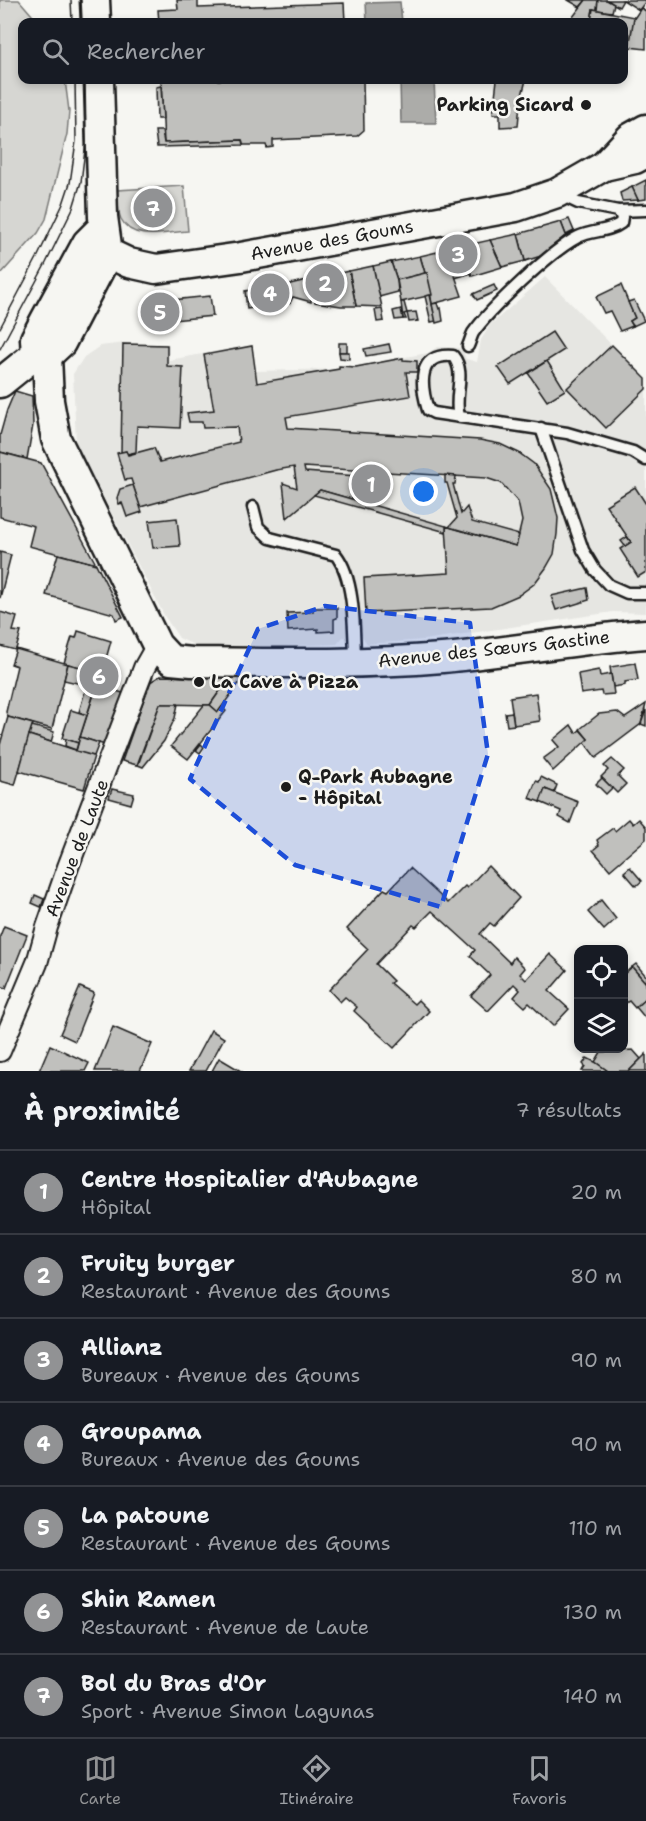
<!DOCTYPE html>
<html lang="fr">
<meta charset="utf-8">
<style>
:root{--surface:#171b24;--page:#20242c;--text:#f1f3f6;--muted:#9ea1a6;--line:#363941;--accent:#919294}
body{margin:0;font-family:"Shantell Sans",sans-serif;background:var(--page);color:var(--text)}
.controls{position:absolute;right:18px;bottom:18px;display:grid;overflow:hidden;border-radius:12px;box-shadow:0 3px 9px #0003}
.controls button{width:54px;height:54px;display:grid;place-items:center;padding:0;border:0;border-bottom:2px solid var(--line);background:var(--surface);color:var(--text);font:30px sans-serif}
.you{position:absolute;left:424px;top:492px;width:21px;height:21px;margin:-15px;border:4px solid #fff;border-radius:50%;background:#1a73e8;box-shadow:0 0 0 9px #1a73e833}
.badge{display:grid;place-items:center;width:39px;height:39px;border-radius:50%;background:var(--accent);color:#fff;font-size:20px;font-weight:700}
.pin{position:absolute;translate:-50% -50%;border:3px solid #fff;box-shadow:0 2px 6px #0006}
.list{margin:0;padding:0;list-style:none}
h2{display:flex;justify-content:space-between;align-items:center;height:78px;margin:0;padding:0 24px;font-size:26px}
h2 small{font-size:20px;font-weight:400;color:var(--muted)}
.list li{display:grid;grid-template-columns:39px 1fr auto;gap:18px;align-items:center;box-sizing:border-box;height:84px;padding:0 24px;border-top:2px solid var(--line)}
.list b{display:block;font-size:22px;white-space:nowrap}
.list p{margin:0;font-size:20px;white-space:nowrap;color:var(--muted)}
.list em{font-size:20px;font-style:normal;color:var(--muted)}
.icon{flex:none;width:33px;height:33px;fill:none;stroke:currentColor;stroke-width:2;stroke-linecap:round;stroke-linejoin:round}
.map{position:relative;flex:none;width:646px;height:1071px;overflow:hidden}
.search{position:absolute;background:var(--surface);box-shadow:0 3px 9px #0003;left:18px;right:18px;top:18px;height:66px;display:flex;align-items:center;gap:15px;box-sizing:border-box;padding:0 21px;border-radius:12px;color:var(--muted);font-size:22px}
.sheet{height:666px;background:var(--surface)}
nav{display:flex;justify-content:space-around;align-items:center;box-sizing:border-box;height:84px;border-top:2px solid var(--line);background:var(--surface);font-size:16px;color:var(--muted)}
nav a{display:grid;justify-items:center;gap:3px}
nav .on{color:var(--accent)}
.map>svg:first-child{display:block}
.built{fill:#e6e6e2}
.green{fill:#d6d6d2;stroke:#797977;stroke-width:1.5}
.water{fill:#acaca9;stroke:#727271;stroke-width:1.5}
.building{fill:#c0c0bd;stroke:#1c1c1c;stroke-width:1.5}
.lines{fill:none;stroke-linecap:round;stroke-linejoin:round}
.lane-casing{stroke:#1c1c1c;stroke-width:15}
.street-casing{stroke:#1c1c1c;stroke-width:24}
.secondary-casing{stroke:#1c1c1c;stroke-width:33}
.lane{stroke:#f6f6f2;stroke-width:10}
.street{stroke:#f6f6f2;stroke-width:20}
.secondary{stroke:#f6f6f2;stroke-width:28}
.tram{stroke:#1c1c1c;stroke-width:1.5}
.marked{fill:#1d4ed8;fill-opacity:0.2;stroke:#1d4ed8;stroke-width:4.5;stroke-dasharray:12 8;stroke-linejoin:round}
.poi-dot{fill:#1c1c1c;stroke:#f6f6f2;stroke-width:2}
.labels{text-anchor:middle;stroke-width:5;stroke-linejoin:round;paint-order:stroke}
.poi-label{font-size:18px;font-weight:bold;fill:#1c1c1c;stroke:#f6f6f2;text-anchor:start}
.street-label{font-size:18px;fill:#1c1c1c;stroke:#f6f6f2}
</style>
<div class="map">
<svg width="646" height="1071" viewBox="0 0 646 1071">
<rect width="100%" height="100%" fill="#f6f6f2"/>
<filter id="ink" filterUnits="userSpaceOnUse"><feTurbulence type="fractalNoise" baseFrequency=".0167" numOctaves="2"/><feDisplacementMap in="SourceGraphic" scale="12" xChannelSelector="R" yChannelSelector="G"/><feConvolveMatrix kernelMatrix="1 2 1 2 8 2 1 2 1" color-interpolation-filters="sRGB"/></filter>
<g filter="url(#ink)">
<path class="built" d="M545,277L646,380V613L613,612L423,640L367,644L362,636L343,637L337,644L285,646H196L179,638L165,617L76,444L73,374L84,357L100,346L125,343L169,344V360L252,345L256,371L339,369L428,353L437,347L462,348L466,359L477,362L481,340L490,325Z"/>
<g class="green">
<path d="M0,0H19L38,22H22V80H65L69,111L67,134L46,219L38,233L0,275Z"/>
<path d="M184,186L188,231C166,232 133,243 121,219C117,211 118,198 117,190Z"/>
</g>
<g class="water">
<path d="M400,2L402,22H367L366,3Z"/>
<path d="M400,80H434L436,123H401Z"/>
</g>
<g class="building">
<path d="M177,0H198V8L344,3L345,22H159L158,10L178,9Z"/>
<path d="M568,0H586L580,7Z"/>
<path d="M586,0H598L597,10L593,9L591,22H569Z"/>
<path d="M598,0H607L614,4L612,12L597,10Z"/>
<path d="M607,0H623L619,7Z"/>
<path d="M623,0H646V1L639,10Z"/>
<path d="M641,8L646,11V49L629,47L633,20Z"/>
<path d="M593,9L634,17L629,47L624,46V22H591Z"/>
<path d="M161,80H363L364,130L357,136L273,140V147L267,148L266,145H243L242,140L164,143Z"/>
<path d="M497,80H526L520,103L518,126L500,127V114H493Z"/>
<path d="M161,86L163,119H157L156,87Z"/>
<path d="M155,131H162L164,143L242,140L243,145L157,147Z"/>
<path d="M646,180V199L638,200L632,187Z"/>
<path d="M632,187L638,200L622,201L620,193Z"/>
<path d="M569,219L574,231L566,235L561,222Z"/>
<path d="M561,222L566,235L541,256L525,261L518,234Z"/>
<path d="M518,234L525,261L502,267L490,240Z"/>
<path d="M490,240L502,267L472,276L471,273L455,278L446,250Z"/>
<path d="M446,250L462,296L432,304L427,273H425L420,256Z"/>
<path d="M420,256L425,273L397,280L391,262Z"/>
<path d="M391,262L397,280L398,292L379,297L373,266Z"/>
<path d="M373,266L382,307L356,306L349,271Z"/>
<path d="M349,271L356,306H341L315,302L314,279Z"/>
<path d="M425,273H427L432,295L401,302L397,280Z"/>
<path d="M311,279V302L293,297L290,303L286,285Z"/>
<path d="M286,285L290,303L247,309L245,291Z"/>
<path d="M494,285L497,291L477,300L473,294Z"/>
<path d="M621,285L635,318L630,321L633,326L620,331L610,311L604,313L596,297Z"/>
<path d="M430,295L432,304L436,321L431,322L425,296Z"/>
<path d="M210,296L213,316L173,320L172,300Z"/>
<path d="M634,300L644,321L633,326L630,321L635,318L628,302Z"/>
<path d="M401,302H404L407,313L404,314L406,319H403Z"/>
<path d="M437,303L439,309L441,308L443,321L436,323L432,304Z"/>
<path d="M382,309L384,321L377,322L375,310Z"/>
<path d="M401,309L403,319L395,320L393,311Z"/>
<path d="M416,312L418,321L409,322L407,313Z"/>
<path d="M552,332L564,350L510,384L498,367Z"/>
<rect x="339" y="343" width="8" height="9"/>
<path d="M123,344L167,345V366L183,367L180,428L137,426L136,452L127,454L126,451L121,452Z"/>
<path d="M389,344L391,352L366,356L364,349Z"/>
<path d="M612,345L646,379V389L606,428L567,388Z"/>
<path d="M252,346L257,383L339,369V366L356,367L403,358V360L417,361V372H406L410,396L286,417L288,428L480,440L500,444L519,453L534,464L551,489L558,518L557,534L554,554L546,568L534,584L519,595L491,607L366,613L364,578L449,573L446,526L516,546L522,521L518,502L501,483L486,478L304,467L305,472L370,477L368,504L320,490L287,518L283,483L297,488L294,467L276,470L140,507L131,479L125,480L117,453L126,451L128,455L154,448L160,462L239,442L237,427L203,428L202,422H189L187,413L214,410L204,355Z"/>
<path d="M339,352H349V359L340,358Z"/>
<path d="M547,361L565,390L547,401L528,373Z"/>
<path d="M15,391L32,396L33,425L27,459L0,452V435L7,410Z"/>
<path d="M0,452L41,463L96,564L29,546L34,526L0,517Z"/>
<path d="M445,475L456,476L455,484H453L461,514L467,507L472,522L519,535L516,546L449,527L457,518L447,483H445Z"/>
<path d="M133,485L142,512L127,517L122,503L119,504L117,498L120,489Z"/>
<path d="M635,487L646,504V572L638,577L620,549L631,542L606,505Z"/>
<path d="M320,490L446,526V532L314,495Z"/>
<path d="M177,518L180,546L153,548L149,521Z"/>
<path d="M627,537L631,542L625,546L621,541Z"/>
<path d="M0,552L11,555L0,598Z"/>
<path d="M58,554L96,564L123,617L116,620L114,614L46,595Z"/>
<path d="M587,588L589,600L556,610L551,596Z"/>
<path d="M313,608H337V618L334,619V631L318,632V629L288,631L287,613L313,612Z"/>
<path d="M0,612L17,617L13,631L21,632L16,649L15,650L0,646Z"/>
<path d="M78,631L111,641L102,673L64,663L72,637L76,638Z"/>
<path d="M16,649L68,664L52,729L8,717L6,712L17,666L11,664Z"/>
<path d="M635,663L638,680L625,682V685L613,687L610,667Z"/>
<path d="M68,664L101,672L95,690L86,688V685L64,680Z"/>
<path d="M599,670L600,676L611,674L614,694L602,695L601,691L581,694L578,674Z"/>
<path d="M160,676L229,678L210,705L160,704L137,765L122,761L150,682Z"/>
<path d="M99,678L105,680L104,687L97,685Z"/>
<path d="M229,678H243L218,712L210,705Z"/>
<path d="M97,685L126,694L108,746L80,737Z"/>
<path d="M86,688L95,690L87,715L79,712Z"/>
<path d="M536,693L540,721L514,725L510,697Z"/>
<path d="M160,704H178L175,718L164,741L143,767L138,765Z"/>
<path d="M646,704L641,724L596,758L584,742L588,739L580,729L599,714L617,712L625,718Z"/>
<path d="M204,705H210L218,712L222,707L226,711L188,759L171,746Z"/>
<path d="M71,710L87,715L78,743L62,738Z"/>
<path d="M646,710V726L641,724Z"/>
<path d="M512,712L514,725L507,726L505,713Z"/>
<path d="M8,717L33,724L15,785L0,781V745Z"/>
<path d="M571,725L576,733L580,730L588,739L553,771L543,759L559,747L553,740Z"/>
<path d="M32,726L54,732L51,742L29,735Z"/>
<path d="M29,735L94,756L84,789L19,771Z"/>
<path d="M80,737L99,743L94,756L76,751Z"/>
<path d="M66,739L78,743L76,750L65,746Z"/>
<path d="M201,744L204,747L200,753L196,750Z"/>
<path d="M612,759L624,770L618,776L626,784L617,793L601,777L608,770L604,766Z"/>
<path d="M541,777L557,785L554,793L545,789L540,802L529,798L536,781L539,782Z"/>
<path d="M602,778L612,788L606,794L596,784Z"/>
<path d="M112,789L134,794L131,804L109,798Z"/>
<path d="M545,789L578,802L570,823L559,817L561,811L540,802Z"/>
<path d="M629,819L633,824L639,819L646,827V839L610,870L593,850L599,845L597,840L613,828L615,831Z"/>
<path d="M488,866L519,898L494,926L490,923L480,934L510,963L514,957L525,968L520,974L526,980L550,954L567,970L549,991L569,1009L553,1026L529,1003L525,1007L514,997L520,990L514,984L488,1011L471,996L490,975L470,956L475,950L432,911L416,927L413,925L376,964L393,981L390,983L414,1004L418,1000L429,1011L394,1048L354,1011L357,1007L345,997L340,1002L329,990L368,949L347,929L384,889L388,891L410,868L448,903L465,886L467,888Z"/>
<path d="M630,867L642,881L636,886L624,872Z"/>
<path d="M35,895L44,899L41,907L32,903Z"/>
<path d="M601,900L616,919L604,930L588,912Z"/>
<path d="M4,926L27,935L6,988L0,986V936Z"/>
<path d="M636,964L646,976V983L632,967Z"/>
<path d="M632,967L646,983V998L635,1008L629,1001L626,1003L624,999V974Z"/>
<path d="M80,987L94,993L75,1041L60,1034Z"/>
<path d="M646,998V1019L636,1007Z"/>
<path d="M113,1027L152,1044L140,1071H95Z"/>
<path d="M211,1030L224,1038L206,1071H189Z"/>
<path d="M50,1045L89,1063L85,1071H39Z"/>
<path d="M633,1050L641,1059L629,1071H608L595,1062L601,1052Z"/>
<path d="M646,1054V1071H629Z"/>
<path d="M219,1058L241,1071H212Z"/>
<path d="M587,1058L595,1062L608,1071H582L585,1066L583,1064Z"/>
</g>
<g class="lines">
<g class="lane-casing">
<g id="lane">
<path d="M618,211L646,210"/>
<path d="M468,346C470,342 471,337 473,333C490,309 552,250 578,237C592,230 609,232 621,223L622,217L618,211L578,203L561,195"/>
<path d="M459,416C453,396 467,373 453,356C417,353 420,384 428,410L434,413L567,433L633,452L646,460"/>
<path d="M541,428L583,550L595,570L609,585L627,593H646"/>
<path d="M253,507L258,527L270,538L336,555C355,579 354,630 355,660"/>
</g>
</g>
<g class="street-casing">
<path id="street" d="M0,1051L37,963L47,927L68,867L144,668L157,645"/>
</g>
<g class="secondary-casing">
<g id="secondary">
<path d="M95,0L96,22"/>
<path d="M604,166L630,138L646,129"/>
<path d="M108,253L129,263L156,269L241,257L516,207L557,193L604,166L635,159L646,153"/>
<path d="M36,354L35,339L45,320L87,243L103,227"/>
<path d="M47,356L49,401L56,439L157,645L171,660L192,662C276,663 359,665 442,658C511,652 578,639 646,634"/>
<path d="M47,356L61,343L108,253L103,217L99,80"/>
<path d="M0,383L36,354"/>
</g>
</g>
<use href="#lane" class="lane"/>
<use href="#street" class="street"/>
<use href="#secondary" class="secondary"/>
<g class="tram">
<path d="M71,0L72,22"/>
<path d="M81,0L82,22"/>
<path d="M0,328L37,258L63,204L70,183L76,141L75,80"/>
<path d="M0,349L46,263L73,208L81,182L86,142L85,80"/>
</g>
</g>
</g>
<path class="marked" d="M325,606L470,623L488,754L441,907L295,865L190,779L258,629Z"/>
<g class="poi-dot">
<circle cx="586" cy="105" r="6"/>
<circle cx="199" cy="682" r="6"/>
<circle cx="286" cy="787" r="6"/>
</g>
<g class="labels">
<g class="poi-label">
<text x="574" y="111" text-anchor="end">Parking Sicard</text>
<text x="211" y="688">La Cave à Pizza</text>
<text x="298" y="783">Q-Park Aubagne<tspan x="298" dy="21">- Hôpital</tspan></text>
</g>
<g class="street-label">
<text transform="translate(332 240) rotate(-10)" y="6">Avenue des Goums</text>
<text transform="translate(494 649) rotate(-6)" y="6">Avenue des Sœurs Gastine</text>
<text transform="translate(77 848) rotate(-69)" y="6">Avenue de Laute</text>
</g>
</g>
</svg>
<div class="controls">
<button><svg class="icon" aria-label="locate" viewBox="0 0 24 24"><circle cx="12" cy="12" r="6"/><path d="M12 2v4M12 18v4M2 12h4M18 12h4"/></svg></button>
<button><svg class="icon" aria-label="layers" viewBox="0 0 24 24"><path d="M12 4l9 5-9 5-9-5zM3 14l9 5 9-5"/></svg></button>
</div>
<div class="you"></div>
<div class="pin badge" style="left:371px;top:484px">1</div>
<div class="pin badge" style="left:325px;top:283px">2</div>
<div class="pin badge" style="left:458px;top:254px">3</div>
<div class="pin badge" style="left:270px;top:293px">4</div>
<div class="pin badge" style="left:160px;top:312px">5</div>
<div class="pin badge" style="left:99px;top:676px">6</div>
<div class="pin badge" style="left:153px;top:208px">7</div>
<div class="search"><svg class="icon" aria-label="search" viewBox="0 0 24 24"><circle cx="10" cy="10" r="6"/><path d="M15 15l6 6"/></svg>Rechercher</div>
</div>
<section class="sheet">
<h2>À proximité<small>7 résultats</small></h2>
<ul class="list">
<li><span class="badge">1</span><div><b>Centre Hospitalier d'Aubagne</b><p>Hôpital</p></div><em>20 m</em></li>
<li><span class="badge">2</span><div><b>Fruity burger</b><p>Restaurant · Avenue des Goums</p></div><em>80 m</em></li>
<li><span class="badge">3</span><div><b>Allianz</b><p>Bureaux · Avenue des Goums</p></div><em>90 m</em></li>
<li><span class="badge">4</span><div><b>Groupama</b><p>Bureaux · Avenue des Goums</p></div><em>90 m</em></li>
<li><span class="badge">5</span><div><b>La patoune</b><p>Restaurant · Avenue des Goums</p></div><em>110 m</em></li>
<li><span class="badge">6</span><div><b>Shin Ramen</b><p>Restaurant · Avenue de Laute</p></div><em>130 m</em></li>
<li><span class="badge">7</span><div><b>Bol du Bras d'Or</b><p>Sport · Avenue Simon Lagunas</p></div><em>140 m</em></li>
</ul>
</section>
<nav>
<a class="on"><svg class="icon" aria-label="map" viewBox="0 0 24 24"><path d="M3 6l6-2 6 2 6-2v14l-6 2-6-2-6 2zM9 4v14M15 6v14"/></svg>Carte</a>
<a><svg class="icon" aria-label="directions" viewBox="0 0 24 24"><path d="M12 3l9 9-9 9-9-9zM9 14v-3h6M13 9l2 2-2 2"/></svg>Itinéraire</a>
<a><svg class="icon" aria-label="saved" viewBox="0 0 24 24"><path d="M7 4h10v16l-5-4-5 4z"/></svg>Favoris</a>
</nav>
